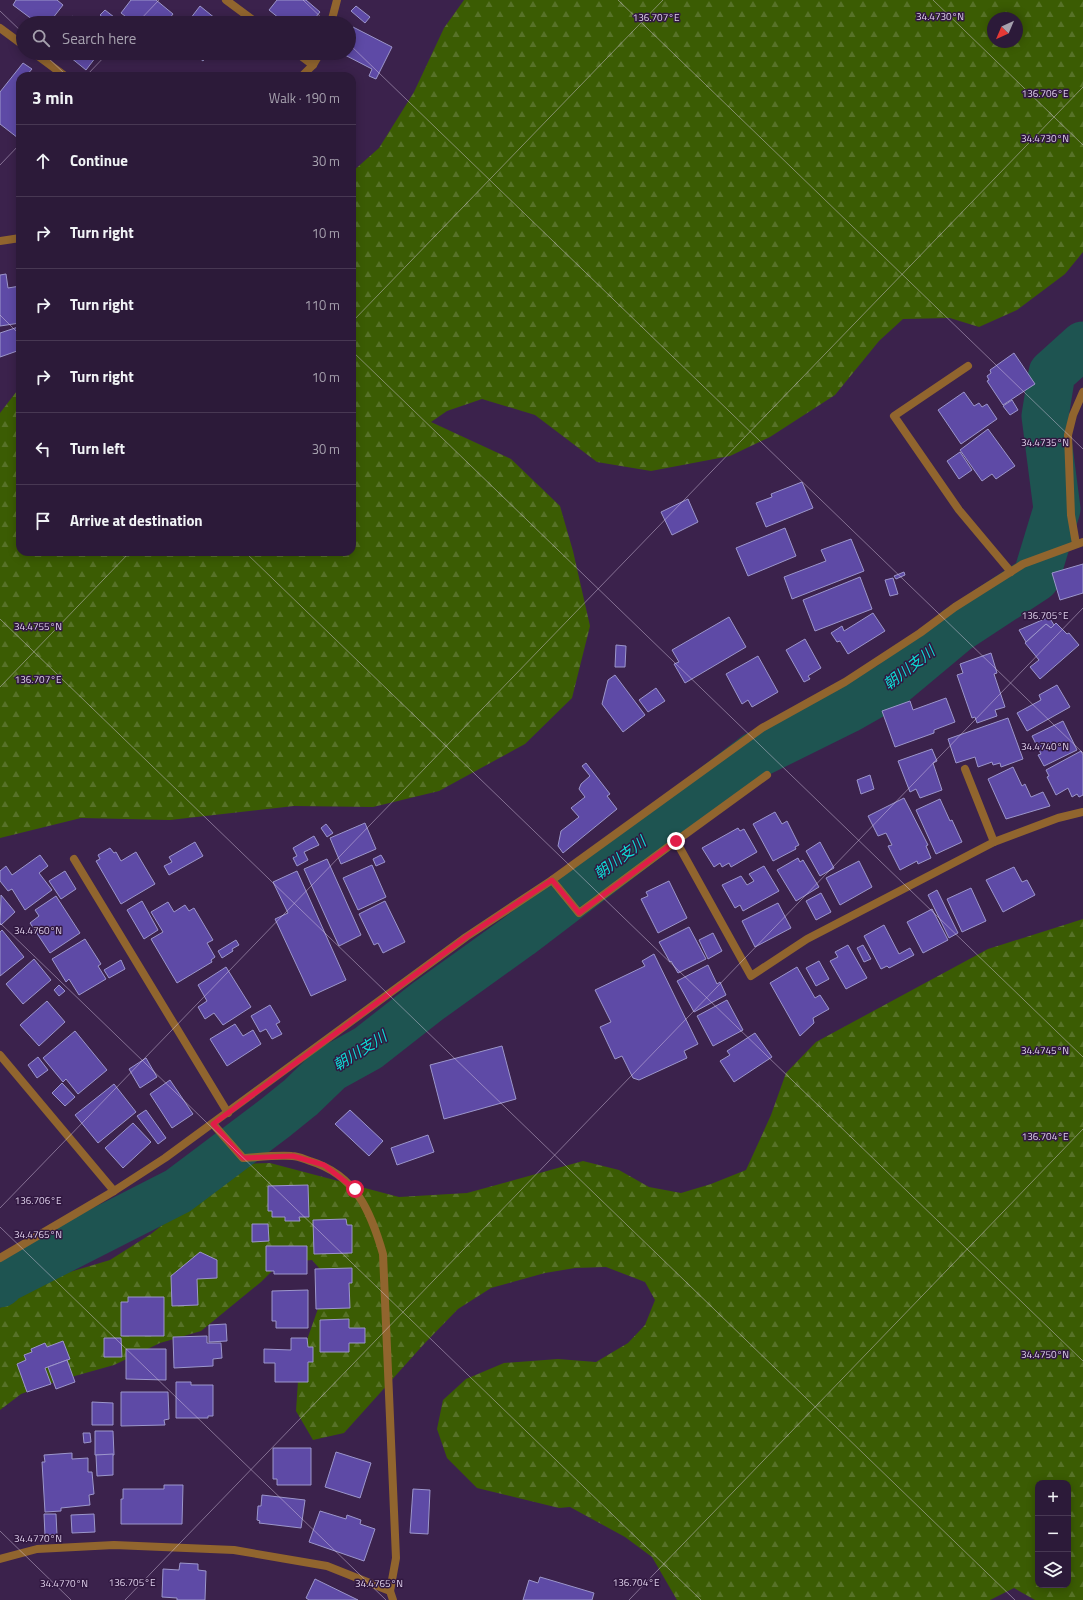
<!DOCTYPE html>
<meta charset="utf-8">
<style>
:root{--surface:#2c1a39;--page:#382744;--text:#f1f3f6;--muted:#a6a1ae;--line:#483853}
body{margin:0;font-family:"Titillium Web","Noto Sans JP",sans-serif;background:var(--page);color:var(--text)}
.controls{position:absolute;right:12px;bottom:12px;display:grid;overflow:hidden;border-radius:8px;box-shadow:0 2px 10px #0003}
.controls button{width:36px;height:36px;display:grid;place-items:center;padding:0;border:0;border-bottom:1px solid var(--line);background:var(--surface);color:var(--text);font:20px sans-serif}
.compass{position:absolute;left:987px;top:12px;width:36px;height:36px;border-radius:50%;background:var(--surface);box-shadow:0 2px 10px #0003;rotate:224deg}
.stop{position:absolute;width:12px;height:12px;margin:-9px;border:3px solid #e11d48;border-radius:50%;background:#fff}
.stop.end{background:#e11d48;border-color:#fff;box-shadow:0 1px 4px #0008}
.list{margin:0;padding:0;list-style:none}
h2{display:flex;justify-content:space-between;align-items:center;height:52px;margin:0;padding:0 16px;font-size:17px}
h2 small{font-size:13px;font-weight:400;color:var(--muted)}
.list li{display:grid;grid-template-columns:26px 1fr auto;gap:12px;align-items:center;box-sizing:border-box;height:72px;padding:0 16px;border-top:1px solid var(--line)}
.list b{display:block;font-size:15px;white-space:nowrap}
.list em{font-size:13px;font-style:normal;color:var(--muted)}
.icon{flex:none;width:22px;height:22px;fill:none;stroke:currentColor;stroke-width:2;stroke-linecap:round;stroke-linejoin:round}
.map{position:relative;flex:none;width:1083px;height:1600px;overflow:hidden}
.search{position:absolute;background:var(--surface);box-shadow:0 2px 10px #0003;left:16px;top:16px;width:340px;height:44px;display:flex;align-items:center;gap:10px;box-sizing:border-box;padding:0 14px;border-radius:22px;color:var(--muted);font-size:15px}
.panel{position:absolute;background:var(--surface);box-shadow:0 2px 10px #0003;left:16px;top:72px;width:340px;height:484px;border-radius:12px}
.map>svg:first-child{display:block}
.forest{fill:url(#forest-firs);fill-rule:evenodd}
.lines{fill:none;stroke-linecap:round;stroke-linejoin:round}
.river{stroke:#1e5451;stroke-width:47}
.building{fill:#5e4aa6;stroke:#9c96cb}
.street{stroke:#91652e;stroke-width:8}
.route{stroke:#e11d48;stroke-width:5}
.ticks{fill:none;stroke:#dfd1eb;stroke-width:1;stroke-opacity:0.45}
.labels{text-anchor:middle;stroke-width:3;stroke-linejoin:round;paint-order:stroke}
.water-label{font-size:15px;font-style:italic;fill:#0ddad2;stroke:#311841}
.ticks-label{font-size:10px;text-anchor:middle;fill:#dfd1eb;stroke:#311841;stroke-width:3;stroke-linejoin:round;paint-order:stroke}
</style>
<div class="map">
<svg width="1083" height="1600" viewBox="0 0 1083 1600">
<defs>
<pattern id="forest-firs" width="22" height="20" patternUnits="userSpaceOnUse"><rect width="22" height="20" fill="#3b5c03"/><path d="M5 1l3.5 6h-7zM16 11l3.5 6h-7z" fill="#577228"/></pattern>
</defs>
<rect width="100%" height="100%" fill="#3b224c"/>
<g class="forest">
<path d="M464,0H1083V252L1065,274L1017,310L979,327L950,318L903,319L879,341L835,395L770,437L730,456L651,471L597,462L535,415L482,399L447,411L431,422L511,459L560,506L573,551L590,626L572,698L525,744L439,791L373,807L294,806L170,820L81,818L0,838V413L20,387V552H352V172L379,148L414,92L444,28ZM993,18H1017V42H993Z"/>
<path d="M1083,919V1600H1035L1014,1588L990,1600H677L652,1557L625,1537L570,1507L559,1508L477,1488L447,1458L437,1429L443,1400L466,1379L504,1363L558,1359L596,1362L628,1343L645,1325L655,1300L645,1282L606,1267L575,1268L545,1273L491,1288L458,1309L424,1344L344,1433L313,1440L296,1411L298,1381L308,1337L320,1303L327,1277L312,1260L280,1263L261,1282L201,1331L160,1343L114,1365L57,1381L21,1394L0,1410V1308L43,1280L110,1260L151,1234L239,1164L270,1163L399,1197L467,1193L583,1161L619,1170L649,1187L681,1193L711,1184L746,1170L771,1115L786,1073L816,1042L988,949ZM1038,1483H1068V1585H1038Z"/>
</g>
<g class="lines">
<path class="river" d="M0,1284L5,1279L178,1191L275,1118L301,1097L330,1069L368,1048L428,1001L520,935L756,755L847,710L891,685L958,629L1036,578L1057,509L1045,416L1052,373L1083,345"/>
</g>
<g class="building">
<path d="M16,0H57L63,5L49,23H37L13,5Z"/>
<path d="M131,0H156L173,14L166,23H134L121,13Z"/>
<path d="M277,0H306L320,12L311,23H285L269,10Z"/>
<path d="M200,6L221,23H187Z"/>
<path d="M356,6L370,17L365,23L351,11Z"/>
<path d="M105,10L114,17L110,23L100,15Z"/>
<path d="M72,16L81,23H66Z"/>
<path d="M353,27L392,47L376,79L369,76L372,69L341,53H349V35Z"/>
<path d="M65,53H99L86,70Z"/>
<path d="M193,53H209L203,61Z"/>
<path d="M23,63L32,69L26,76H20L19,85L20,86V136L18,138L0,124V92Z"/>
<path d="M6,274L8,288L20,286V323L0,326V275Z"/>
<path d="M18,327L20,332V350L0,357V333Z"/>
<path d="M1014,353L1035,384L1003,405L987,381L989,380L987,376L991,373L990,370Z"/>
<path d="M964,392L974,406L979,403L982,407L987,404L997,419L961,444L938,410Z"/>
<path d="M1012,400L1018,410L1010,415L1003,406Z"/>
<path d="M988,429L1015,466L996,479L992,474L982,481L960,450Z"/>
<path d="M960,452L972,470L959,479L947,461Z"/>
<path d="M802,482L813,508L766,527L756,503L772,497L771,494Z"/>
<path d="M688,499L698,522L672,535L661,512Z"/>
<path d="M785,528L796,556L748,576L736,548Z"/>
<path d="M851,539L864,571L792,599L784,577L826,561L821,550Z"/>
<path d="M1083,564V593L1060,600L1052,573Z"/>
<path d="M904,572L905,575L896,579L894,576Z"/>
<path d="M860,577L872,609L815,631L803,600Z"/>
<path d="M893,578L898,594L890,596L885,580Z"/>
<path d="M873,613L885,631L848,654L840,641L837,642L831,633L842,626L844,631Z"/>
<path d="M729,617L746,647L685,683L674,664L679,662L672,650Z"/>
<path d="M1049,617L1054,625L1051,628L1046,624L1026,642L1019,630Z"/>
<path d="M1056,623L1067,634L1069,633L1079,645L1040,679L1030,667L1039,660L1025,643L1046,624L1051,628Z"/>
<path d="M805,639L821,668L808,676L810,679L804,682L786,650Z"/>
<path d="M616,645L626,646L625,667H615Z"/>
<path d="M991,653L997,673L994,674L1005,707L995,710L997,716L977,723L975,717L972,718L957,675L963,673L960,664Z"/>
<path d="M758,656L778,692L752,707L748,700L742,704L726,674Z"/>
<path d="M615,675L645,715L623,732L602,704L608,680Z"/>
<path d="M1057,685L1070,707L1027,731L1017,713L1041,700L1039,695Z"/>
<path d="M656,688L665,701L648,712L639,700Z"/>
<path d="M946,698L955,722L934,730V733L895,747L882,711L910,701L913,710Z"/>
<path d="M1008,718L1023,759L1001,767L1000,763L993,765L992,762L978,767L975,757L956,763L948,739Z"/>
<path d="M1063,721L1077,750L1044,766L1038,755L1041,754L1032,736Z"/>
<path d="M932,749L937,761L933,763L942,790L920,798L916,789L910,792L898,761Z"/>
<path d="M1081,751L1083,755V795L1079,797L1077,794L1072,797L1068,788L1056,795L1047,777L1049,776L1046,770Z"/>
<path d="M586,763L610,794L607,796L617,809L563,853L558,846L561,831L579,817L571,808L585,797L579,789L581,784L590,776L582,766Z"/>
<path d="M1013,767L1022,786L1025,784L1031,797L1043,792L1050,806L1006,819L988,779Z"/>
<path d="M870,775L874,789L861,794L857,780Z"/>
<path d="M904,798L928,845L926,846L931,858L918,864L917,861L900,870L888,846L892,845L886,833L878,836L868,816Z"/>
<path d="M940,799L950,821L952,820L962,842L936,854L916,810Z"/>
<path d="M775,812L782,824L787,821L799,845L795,847L796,849L773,861L753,824Z"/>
<path d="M365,823L376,849L341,864L330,838Z"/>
<path d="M326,824L333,833L327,837L321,828Z"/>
<path d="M738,828L740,831L744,829L757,852L731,867L729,863L722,867L720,863L714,867L702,848Z"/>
<path d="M314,836L319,845L304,852L308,860L297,866L293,858L297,856L293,848Z"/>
<path d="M195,842L203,856L169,875L164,866L172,862L169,857Z"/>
<path d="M820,842L834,868L820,876L806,851Z"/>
<path d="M110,848L114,853L116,852L121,861L136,852L155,884L121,904L96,861L100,859L98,855Z"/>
<path d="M40,855L48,866L39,873L52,890L25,910L12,889L8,891L0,881V871L6,866L12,875Z"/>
<path d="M381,855L385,862L376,866L373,859Z"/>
<path d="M798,858L800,862L803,860L819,887L796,901L777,870Z"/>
<path d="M327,859L361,935L339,946L304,869Z"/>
<path d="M859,861L872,887L840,905L826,878Z"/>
<path d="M372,865L386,897L358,910L343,878Z"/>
<path d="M764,866L779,891L743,911L740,905L735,908L722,885L741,876L747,885L754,881L749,874Z"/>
<path d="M1014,867L1022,882L1027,880L1035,895L1003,912L986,880Z"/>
<path d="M65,871L76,889L61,899L49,881Z"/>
<path d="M297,871L346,980L311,996L275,919L288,913L273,882Z"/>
<path d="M669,881L687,918L658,933L641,899L648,896L646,892Z"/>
<path d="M971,888L986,921L962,932L947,899Z"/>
<path d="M937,890L958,933L949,938L928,895Z"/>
<path d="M821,893L831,912L816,920L806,901Z"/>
<path d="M1,895L15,912L1,925L0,924Z"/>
<path d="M56,896L80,933L50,953L30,923L39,916L35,910Z"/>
<path d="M142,901L158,930L144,939L127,910Z"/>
<path d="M385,901L405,942L383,953L378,943L374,945L359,914Z"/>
<path d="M168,902L174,912L185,905L189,911L194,908L213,940L207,943L215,957L211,960L212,962L177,983L151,939L163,932L151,912Z"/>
<path d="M778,903L791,928L755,947L742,921Z"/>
<path d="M932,909L948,940L923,953L907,922Z"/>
<path d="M884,925L899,954L910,948L914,955L889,968L887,966L881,969L864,936Z"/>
<path d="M689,927L706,959L678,973L671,961L670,962L659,942Z"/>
<path d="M2,930L24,957L0,976V932Z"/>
<path d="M713,933L722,951L708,959L699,940Z"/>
<path d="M85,939L101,964L98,966L106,979L79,995L69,979L66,982L52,959Z"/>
<path d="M236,940L239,945L232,949L233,951L222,958L218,951Z"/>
<path d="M848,945L867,978L846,989L830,961L838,957L835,952Z"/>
<path d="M863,945L871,959L864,962L857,948Z"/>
<path d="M654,954L698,1044L684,1051L687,1058L639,1080L633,1078L622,1056L615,1059L600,1027L611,1022L595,990L645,966L642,961Z"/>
<path d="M34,959L51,980L23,1004L6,984Z"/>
<path d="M121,960L125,969L109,978L104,970Z"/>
<path d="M819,961L829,979L816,986L806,968Z"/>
<path d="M708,965L717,984L720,982L726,995L694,1012L677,981Z"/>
<path d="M226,967L251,1007L223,1025L214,1013L205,1019L198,1007L207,1001L198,985Z"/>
<path d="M797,967L815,998L820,995L829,1009L813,1018L814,1023L800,1036L770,983Z"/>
<path d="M59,985L65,991L59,996L54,990Z"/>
<path d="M727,1000L743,1030L713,1046L697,1016Z"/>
<path d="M47,1001L65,1022L39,1046L20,1025Z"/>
<path d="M270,1005L280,1022L276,1024L282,1034L272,1039L266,1029L260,1032L251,1016Z"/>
<path d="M235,1024L243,1036L253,1030L261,1044L227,1066L210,1039Z"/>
<path d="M75,1031L107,1070L78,1094L66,1079L63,1082L43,1058Z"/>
<path d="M755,1033L772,1057L734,1082L720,1061L730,1055L727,1051Z"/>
<path d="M502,1046L516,1099L444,1119L430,1065Z"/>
<path d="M38,1057L48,1070L37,1078L28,1065Z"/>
<path d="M146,1058L157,1077L140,1088L129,1069Z"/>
<path d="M170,1080L193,1114L172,1128L150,1094Z"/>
<path d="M62,1083L75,1097L65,1106L52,1093Z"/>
<path d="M114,1084L136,1112L98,1143L75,1115Z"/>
<path d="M146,1110L166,1138L158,1144L137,1116Z"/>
<path d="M350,1110L383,1141L369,1156L335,1124Z"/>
<path d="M133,1123L151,1142L123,1168L105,1148Z"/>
<path d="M428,1135L434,1152L397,1165L391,1148Z"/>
<path d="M308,1185L309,1217H299L300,1221H285V1217H272V1211H268V1186Z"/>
<path d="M346,1219L347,1225H352V1253L314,1254L313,1220Z"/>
<path d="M252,1224H268L269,1241L252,1242Z"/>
<path d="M266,1246H307V1274H274V1271H266Z"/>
<path d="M200,1252L217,1260V1278L197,1279L198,1305L172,1306L171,1276Z"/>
<path d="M352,1268V1283H349L350,1308L316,1309L315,1269Z"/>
<path d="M308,1290V1328H276V1321H272V1291Z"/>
<path d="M128,1297H164V1336H121V1302H128Z"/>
<path d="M349,1319V1328H365V1343H349V1352H320V1320Z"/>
<path d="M226,1324L227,1341L209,1342V1325Z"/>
<path d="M207,1336V1343H221L222,1358L213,1359V1366L174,1368L173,1337Z"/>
<path d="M104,1338H121L122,1357H104Z"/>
<path d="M291,1338H307L308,1347H313V1362H308V1382H275V1363H264V1349L291,1350Z"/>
<path d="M63,1341L70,1359L45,1368L51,1384L27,1392L17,1364L26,1360L24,1355L32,1352L31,1349L45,1343L47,1347Z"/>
<path d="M126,1349H166V1380L126,1379Z"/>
<path d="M67,1360L75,1382L56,1389L48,1367Z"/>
<path d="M176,1382H191V1385H213V1416H208V1418H176Z"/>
<path d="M121,1392H168L169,1419L164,1420L165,1425L121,1426Z"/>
<path d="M92,1402L113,1403V1425H92Z"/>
<path d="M95,1431H113L114,1455H95Z"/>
<path d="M83,1433H90L91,1442L84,1443Z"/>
<path d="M273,1448H311V1485H277V1479H273Z"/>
<path d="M336,1452L371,1463L360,1498L325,1487Z"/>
<path d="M72,1453V1459L88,1458V1472H92L94,1494L89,1495L90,1505L61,1508V1511L45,1512L42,1462H45L44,1455Z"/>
<path d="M113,1454V1475L97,1476L96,1455Z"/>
<path d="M164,1485H183L182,1524H121V1499H123V1489H164Z"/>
<path d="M413,1489L430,1490L428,1534L410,1533Z"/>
<path d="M262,1495L305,1500L301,1528L259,1523L260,1521L257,1520L258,1506H261Z"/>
<path d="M320,1511L346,1519L347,1515L361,1520L360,1524L375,1529L364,1561L309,1542Z"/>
<path d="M44,1514H56L57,1535H45Z"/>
<path d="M94,1514L95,1532L72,1533L71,1515Z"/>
<path d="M180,1563L198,1564V1570L206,1571L205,1600H177V1598L162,1597L163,1569L179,1570Z"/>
<path d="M540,1577L594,1593L592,1600H523L529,1580L538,1583Z"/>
<path d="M315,1579L358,1600H309L306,1598Z"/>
</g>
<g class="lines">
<g class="street">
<path d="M226,0L257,23"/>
<path d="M331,23L337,0"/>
<path d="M0,28L23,45"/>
<path d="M34,53L65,76"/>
<path d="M297,53L313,65"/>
<path d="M302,76L313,65L320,53"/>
<path d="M0,241L20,238"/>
<path d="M968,366L894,416L959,510L1011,572"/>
<path d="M1076,544L1071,515L1068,435L1073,415L1083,392"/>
<path d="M965,769L994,842"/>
<path d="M676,841L767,775"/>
<path d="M74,859L228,1113"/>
<path d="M552,880L579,913L676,841L751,976L807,939L994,842L1058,818L1083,812"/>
<path d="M0,1055L114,1191"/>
<path d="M213,1124L243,1158C259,1157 276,1155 292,1156C298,1156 304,1159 310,1161C356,1175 371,1212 383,1254L396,1558L390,1591L393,1600"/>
<path d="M0,1258L114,1191L165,1158L466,937L552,880L762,728L845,682L920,633L955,607L1023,564L1083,542"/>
<path d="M0,1559L37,1549L114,1545L234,1550L327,1566L390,1591"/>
</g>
</g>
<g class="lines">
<path class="route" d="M355,1189L324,1165L293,1156L243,1158L213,1124L466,937L552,880L579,913L676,841"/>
</g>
<path class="ticks" d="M303,0L327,23M618,0L1083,449M933,0L1083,145M0,11L23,33M137,23L159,0M349,44L1083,753M43,53L67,76M86,76L108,53M0,165L20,144M0,315L20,335M352,322L663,0M352,351L1083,1057M245,552L1083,1361M0,619L1015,1600M0,687L130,552M0,923L701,1600M0,1208L1083,87M0,1227L386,1600M0,1531L71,1600M125,1600L1083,608M629,1600L1083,1129"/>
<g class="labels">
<g class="water-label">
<text transform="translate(909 668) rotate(-38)" y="5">朝川支川</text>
<text transform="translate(620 858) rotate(-37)" y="5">朝川支川</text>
<text transform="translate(360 1051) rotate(-32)" y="5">朝川支川</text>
</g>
</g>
<g class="ticks-label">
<text x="940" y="20">34.4730°N</text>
<text x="656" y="21">136.707°E</text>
<text x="1045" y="97">136.706°E</text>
<text x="1045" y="142">34.4730°N</text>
<text x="1045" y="446">34.4735°N</text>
<text x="1045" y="619">136.705°E</text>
<text x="38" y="630">34.4755°N</text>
<text x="38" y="683">136.707°E</text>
<text x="1045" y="750">34.4740°N</text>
<text x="38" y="934">34.4760°N</text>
<text x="1045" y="1054">34.4745°N</text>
<text x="1045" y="1140">136.704°E</text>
<text x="38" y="1204">136.706°E</text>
<text x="38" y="1238">34.4765°N</text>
<text x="1045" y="1358">34.4750°N</text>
<text x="38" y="1542">34.4770°N</text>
<text x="132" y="1586">136.705°E</text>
<text x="636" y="1586">136.704°E</text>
<text x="64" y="1587">34.4770°N</text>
<text x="379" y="1587">34.4765°N</text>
</g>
</svg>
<div class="controls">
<button>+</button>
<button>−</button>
<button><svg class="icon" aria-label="layers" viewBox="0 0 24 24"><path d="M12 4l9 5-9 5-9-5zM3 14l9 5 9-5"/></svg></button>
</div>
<svg class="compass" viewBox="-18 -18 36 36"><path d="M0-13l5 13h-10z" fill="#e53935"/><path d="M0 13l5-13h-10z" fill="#a6a1ae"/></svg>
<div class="stop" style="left:355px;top:1189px"></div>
<div class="stop end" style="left:676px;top:841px"></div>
<div class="search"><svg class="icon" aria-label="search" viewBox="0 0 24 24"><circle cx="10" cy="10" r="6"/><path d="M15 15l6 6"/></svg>Search here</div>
<section class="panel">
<h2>3 min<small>Walk · 190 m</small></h2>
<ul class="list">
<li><svg class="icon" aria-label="ahead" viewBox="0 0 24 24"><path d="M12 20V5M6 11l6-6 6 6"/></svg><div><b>Continue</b></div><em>30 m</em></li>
<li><svg class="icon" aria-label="right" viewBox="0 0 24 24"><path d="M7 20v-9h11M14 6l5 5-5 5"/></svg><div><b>Turn right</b></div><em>10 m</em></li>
<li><svg class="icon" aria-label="right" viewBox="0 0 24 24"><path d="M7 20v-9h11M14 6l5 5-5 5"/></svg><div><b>Turn right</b></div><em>110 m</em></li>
<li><svg class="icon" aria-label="right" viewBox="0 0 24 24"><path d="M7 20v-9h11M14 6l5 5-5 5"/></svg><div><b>Turn right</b></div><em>10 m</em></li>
<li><svg class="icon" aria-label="left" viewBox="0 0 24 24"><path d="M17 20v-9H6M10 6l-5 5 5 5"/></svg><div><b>Turn left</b></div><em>30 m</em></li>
<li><svg class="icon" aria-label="arrive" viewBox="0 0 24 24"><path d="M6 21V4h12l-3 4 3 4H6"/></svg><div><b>Arrive at destination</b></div></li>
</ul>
</section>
</div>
